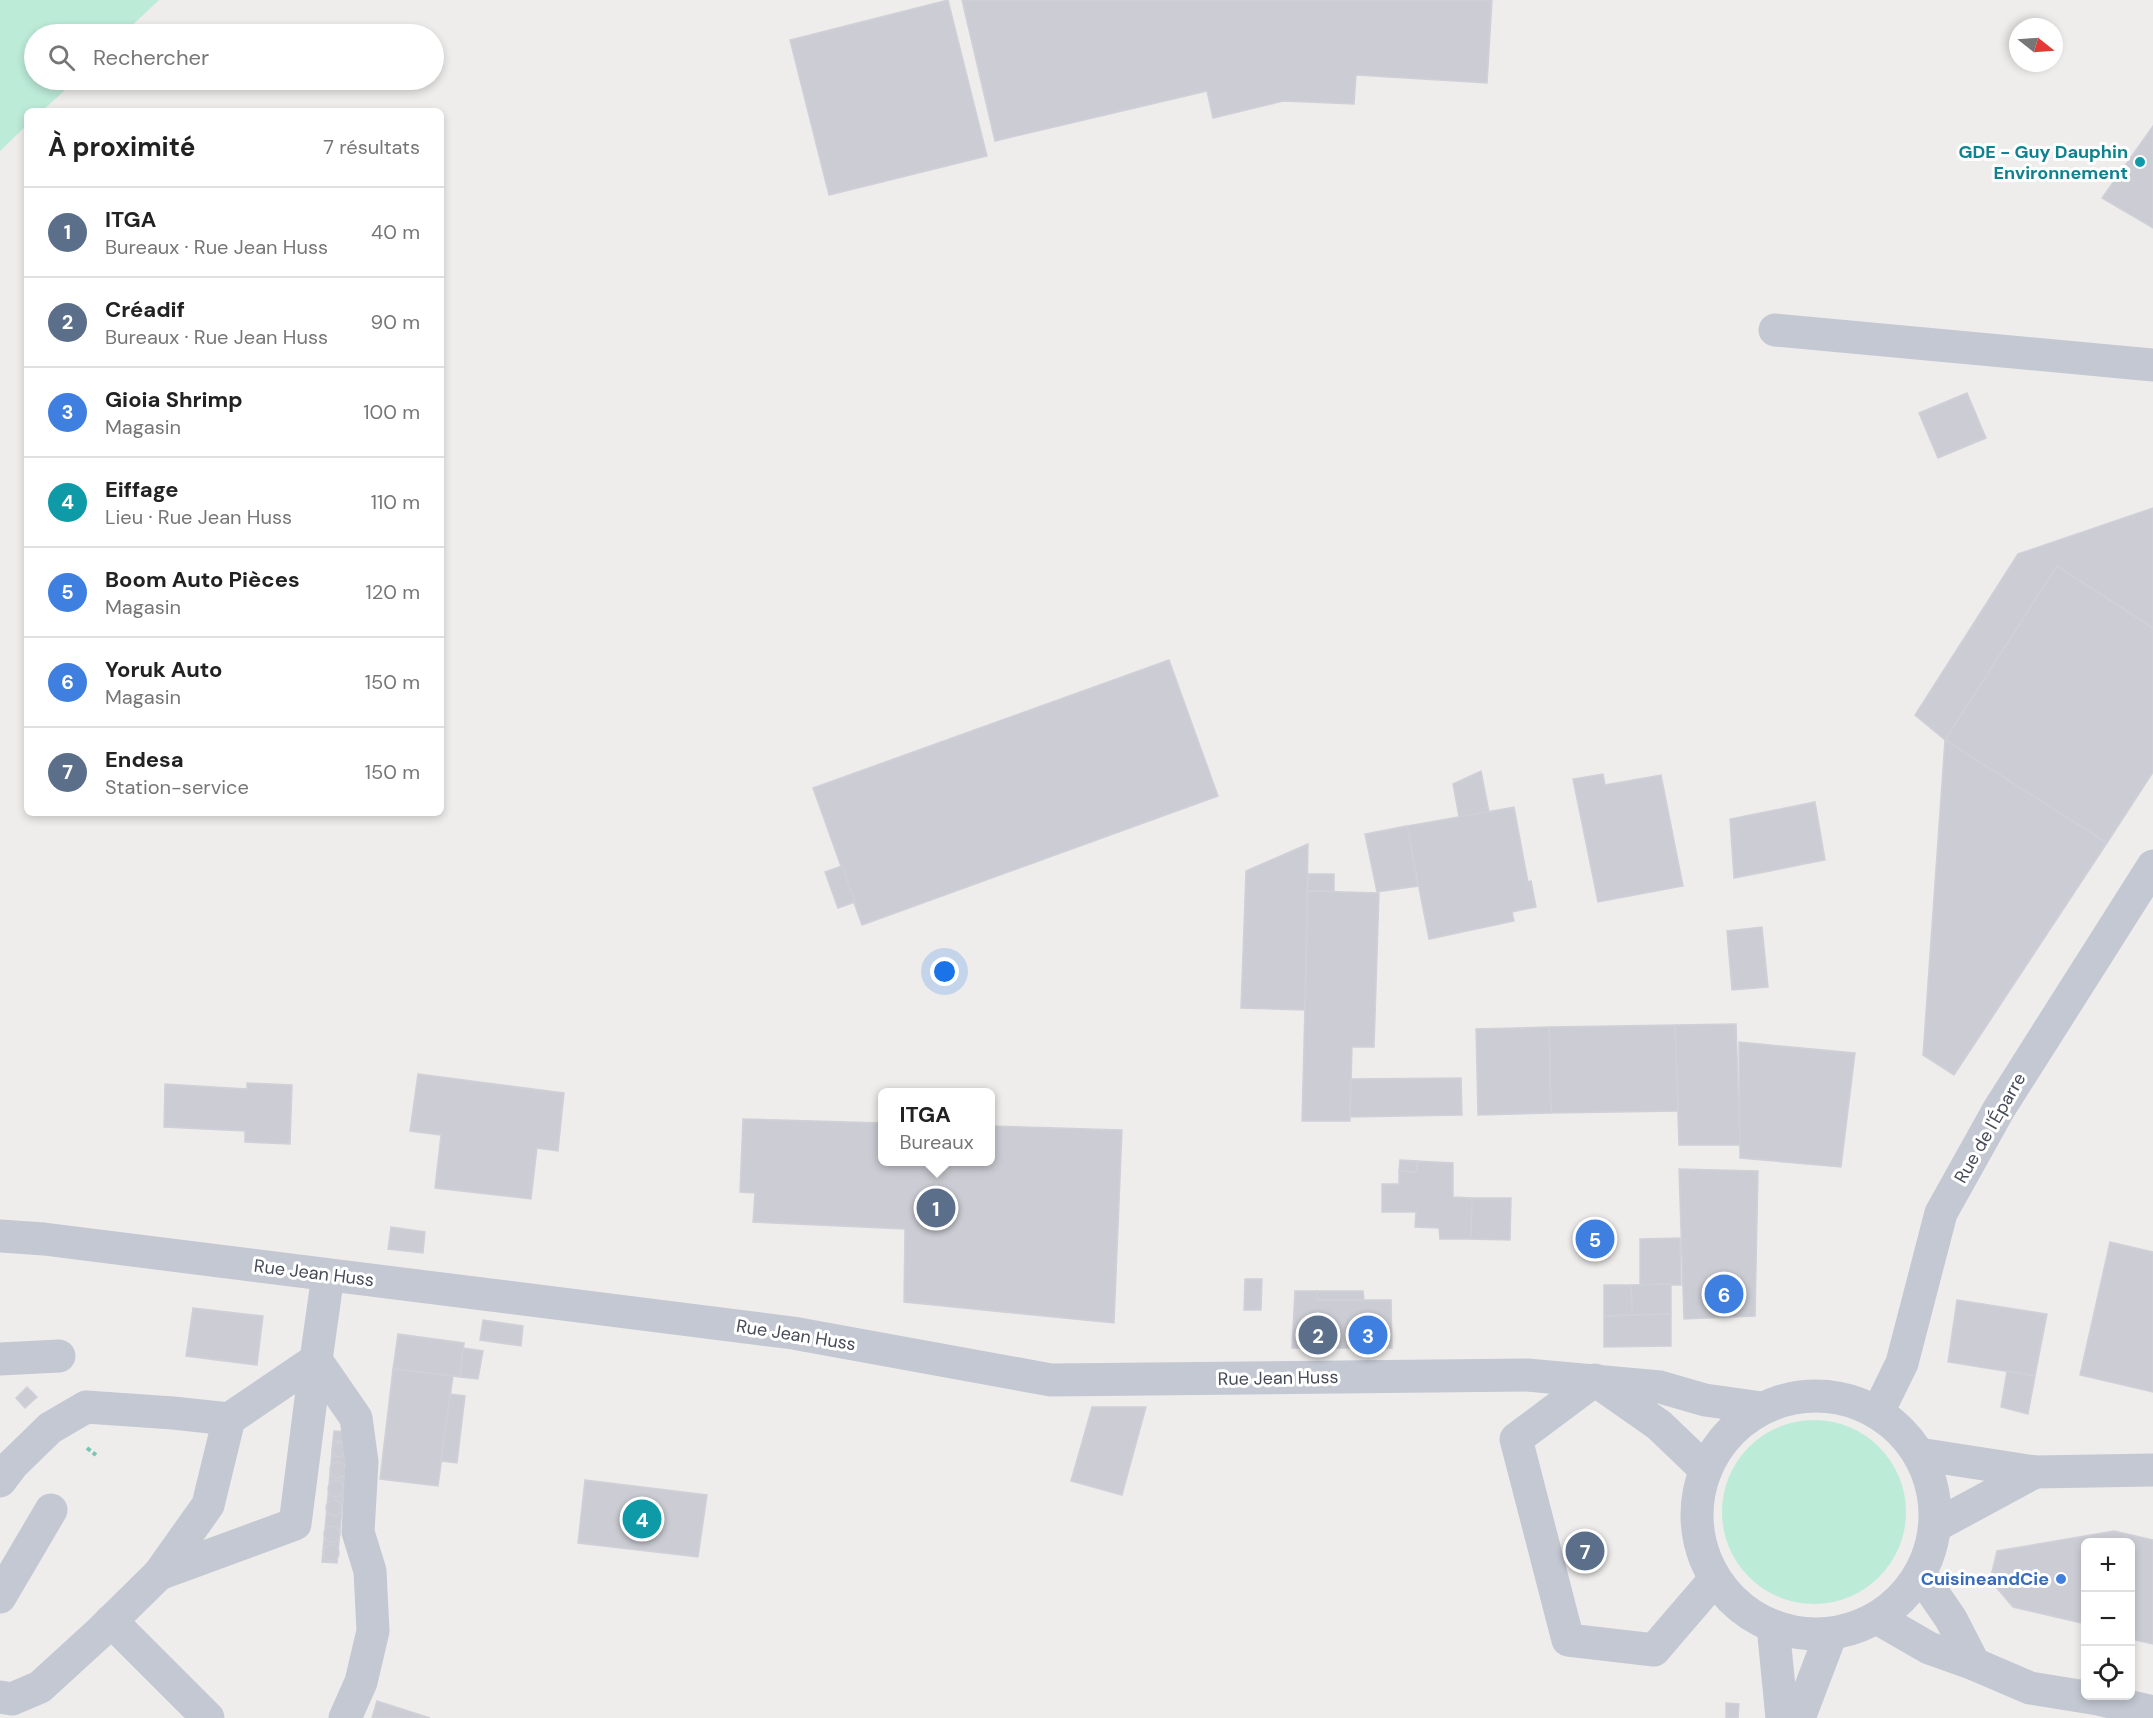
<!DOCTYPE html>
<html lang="fr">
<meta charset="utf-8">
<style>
:root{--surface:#fff;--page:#f2f2f2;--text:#222;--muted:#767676;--line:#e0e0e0;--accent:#111827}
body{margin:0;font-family:"DM Sans",sans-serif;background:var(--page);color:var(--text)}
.controls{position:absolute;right:18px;bottom:18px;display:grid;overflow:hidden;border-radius:9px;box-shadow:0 3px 9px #0003}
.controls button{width:54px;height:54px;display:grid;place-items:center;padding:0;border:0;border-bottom:2px solid var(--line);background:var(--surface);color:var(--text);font:30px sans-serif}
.compass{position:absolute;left:2009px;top:18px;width:54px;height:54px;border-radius:50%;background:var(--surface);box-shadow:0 3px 9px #0003;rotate:107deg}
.you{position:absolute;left:945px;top:972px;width:21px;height:21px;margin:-15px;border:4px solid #fff;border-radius:50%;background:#1a73e8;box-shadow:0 0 0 9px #1a73e833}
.badge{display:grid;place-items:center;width:39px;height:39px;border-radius:50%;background:var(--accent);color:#fff;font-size:20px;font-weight:700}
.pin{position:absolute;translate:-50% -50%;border:3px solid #fff;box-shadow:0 2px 6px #0006}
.popup{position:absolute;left:878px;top:1088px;width:117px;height:78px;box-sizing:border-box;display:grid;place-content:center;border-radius:9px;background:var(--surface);filter:drop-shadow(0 2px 4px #0005);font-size:20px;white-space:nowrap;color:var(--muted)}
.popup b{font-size:22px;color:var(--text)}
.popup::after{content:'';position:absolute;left:50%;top:100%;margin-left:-12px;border:12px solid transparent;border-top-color:var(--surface)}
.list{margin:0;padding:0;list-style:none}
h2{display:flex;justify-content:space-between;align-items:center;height:78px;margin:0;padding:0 24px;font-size:26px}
h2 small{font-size:20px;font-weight:400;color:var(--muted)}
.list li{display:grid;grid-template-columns:39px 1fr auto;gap:18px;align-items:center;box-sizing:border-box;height:90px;padding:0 24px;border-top:2px solid var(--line)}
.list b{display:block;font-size:22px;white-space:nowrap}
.list p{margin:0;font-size:20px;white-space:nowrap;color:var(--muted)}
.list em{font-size:20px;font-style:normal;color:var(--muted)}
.icon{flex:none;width:33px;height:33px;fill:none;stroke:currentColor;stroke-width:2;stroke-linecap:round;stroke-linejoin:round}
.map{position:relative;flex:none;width:2153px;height:1718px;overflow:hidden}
.search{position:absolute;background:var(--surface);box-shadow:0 3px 9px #0003;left:24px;top:24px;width:420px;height:66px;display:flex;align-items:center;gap:15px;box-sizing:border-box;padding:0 21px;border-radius:33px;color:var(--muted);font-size:22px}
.panel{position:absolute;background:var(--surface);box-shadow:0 3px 9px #0003;left:24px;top:108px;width:420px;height:708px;border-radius:9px}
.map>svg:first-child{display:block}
.green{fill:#bcebd8}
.building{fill:#cccdd4;stroke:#d0d1d8;stroke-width:1.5}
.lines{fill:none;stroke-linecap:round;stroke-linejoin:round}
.path{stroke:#76c7b0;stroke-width:4;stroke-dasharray:4.5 3;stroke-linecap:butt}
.minor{stroke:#c3c8d3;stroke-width:33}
.culture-dot{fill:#0f9aa8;stroke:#fff;stroke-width:2}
.shop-dot{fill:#3f7fe0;stroke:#fff;stroke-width:2}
.labels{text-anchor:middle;stroke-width:6;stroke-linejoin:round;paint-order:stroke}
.culture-label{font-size:18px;font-weight:bold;fill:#0d838f;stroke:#fff;text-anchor:end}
.street-label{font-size:18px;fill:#464b58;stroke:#fff}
.shop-label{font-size:18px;font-weight:bold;fill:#366cbe;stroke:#fff;text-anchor:end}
</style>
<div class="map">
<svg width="2153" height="1718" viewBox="0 0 2153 1718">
<rect width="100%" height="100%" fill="#efedec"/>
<g class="green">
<path d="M0,0H159L123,34H34V80H76L42,111H27V125L0,151Z"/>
<circle cx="1814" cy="1512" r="92"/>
</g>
<g class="building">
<path d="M948,0L987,156L829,195L790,40Z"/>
<path d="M962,0H1492L1487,83L1356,75L1354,104L1283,101L1213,118L1207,91L995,141Z"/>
<path d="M2153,126V228L2102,198Z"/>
<path d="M1967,393L1986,438L1938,458L1919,413Z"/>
<path d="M2153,508V628L2057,566L1945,740L1915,715L2018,554Z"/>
<path d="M2057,566L2153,628V772L2107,843L1945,740Z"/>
<path d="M1169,660L1218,796L862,925L813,788Z"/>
<path d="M1945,740L2107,843L1954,1075L1923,1055Z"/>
<path d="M1481,771L1489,812L1459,817L1453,784Z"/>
<path d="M1603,774L1605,785L1661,775L1683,886L1598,902L1573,779Z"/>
<path d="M1815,802L1825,860L1734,878L1730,819Z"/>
<path d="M1514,807L1528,882L1531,881L1536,907L1512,912L1514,921L1429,939L1407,826Z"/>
<path d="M1407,826L1418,886L1377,892L1365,834Z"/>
<path d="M1308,844L1305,1010L1241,1008L1246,871Z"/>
<path d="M842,866L855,902L838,908L825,872Z"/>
<rect x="1308" y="874" width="26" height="17"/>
<path d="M1308,891L1379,893L1374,1047H1352L1350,1121H1302Z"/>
<path d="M1762,927L1768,987L1732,990L1727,931Z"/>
<path d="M1736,1024L1740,1145H1679L1675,1025Z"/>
<path d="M1675,1025L1678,1111L1551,1113L1549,1027Z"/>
<path d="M1549,1027L1551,1113L1478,1115L1476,1029Z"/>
<path d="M1739,1042L1855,1053L1841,1167L1740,1158Z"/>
<path d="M418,1074L564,1093L558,1151L537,1148L531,1199L435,1188L441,1135L410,1131Z"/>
<path d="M1461,1078L1462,1115L1350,1117L1351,1079Z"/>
<path d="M247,1083L292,1085L290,1144L245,1142V1131L164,1127L165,1084L247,1089Z"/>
<path d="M743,1119L882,1123V1162H990V1126L1122,1130L1114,1323L904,1302L905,1229L753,1222L755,1193L740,1192Z"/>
<path d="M1400,1160L1417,1161V1172L1399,1171Z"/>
<path d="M1417,1161L1453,1163V1197L1472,1198L1471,1239H1440L1439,1228L1415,1227L1416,1212H1382V1184H1399V1171L1417,1172Z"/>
<path d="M1679,1169L1758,1171L1755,1316L1684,1319Z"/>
<path d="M1472,1198H1511L1510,1240L1471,1239Z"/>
<path d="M391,1227L425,1232L423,1253L388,1249Z"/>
<path d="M1680,1238L1681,1285H1640V1239Z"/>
<path d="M2110,1242L2153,1252V1392L2080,1375Z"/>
<path d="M1245,1279H1262L1261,1310H1244Z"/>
<path d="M1671,1284V1314L1632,1315L1631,1285Z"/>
<path d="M1604,1285H1631L1632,1315L1604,1316Z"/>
<path d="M1295,1291H1317L1318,1300H1391L1392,1348H1292Z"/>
<path d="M1317,1291H1363L1364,1300H1318Z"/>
<path d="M1957,1300L2047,1314L2035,1376L1948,1362Z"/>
<path d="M193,1308L263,1316L257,1365L186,1356Z"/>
<path d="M1671,1314V1346L1604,1347V1316Z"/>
<path d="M483,1320L523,1326L521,1346L480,1340Z"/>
<path d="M398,1334L464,1343L460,1377L393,1369Z"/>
<path d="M463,1348L483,1351L478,1379L460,1377Z"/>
<path d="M393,1369L453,1376L438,1486L380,1479Z"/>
<path d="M2007,1371L2035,1376L2028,1414L2001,1407Z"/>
<path d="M27,1387L37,1397L25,1408L16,1398Z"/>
<path d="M450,1394L465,1396L457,1463L441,1461Z"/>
<path d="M1092,1407H1146L1122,1495L1071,1481Z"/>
<path d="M334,1431L349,1432L348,1442L333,1441Z"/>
<path d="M333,1441L348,1442L337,1563L322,1562Z"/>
<circle cx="339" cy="1450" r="7"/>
<circle cx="338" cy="1470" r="8"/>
<path d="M585,1480L707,1495L698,1557L578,1543Z"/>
<circle cx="336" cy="1489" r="8"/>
<circle cx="334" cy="1508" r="8"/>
<circle cx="332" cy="1534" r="8"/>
<path d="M2114,1531L2153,1540V1644L2130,1639V1542H2086V1624L2013,1607L1990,1580L1997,1551Z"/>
<circle cx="331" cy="1553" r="8"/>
<path d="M377,1701L430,1718H372Z"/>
<path d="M1726,1703L1739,1704L1738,1718H1726Z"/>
</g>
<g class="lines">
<path class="path" d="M87,1448L96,1455"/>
<g class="minor">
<path d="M1775,330L2153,365"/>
<path d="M0,1236L44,1239L793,1333L1051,1380L1527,1375L1660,1387L1705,1400L1762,1408"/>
<path d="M0,1359L59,1356"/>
<path d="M316,1360L356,1418L362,1462L358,1532L370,1571L373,1631L361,1682L345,1718"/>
<path d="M1595,1380L1516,1439L1568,1640L1654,1650L1715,1579"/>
<path d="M1599,1383L1659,1425L1706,1470"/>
<circle cx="1816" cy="1515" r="119"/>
<path d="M1878,1412L1902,1363L1941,1213L1999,1109L2153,866"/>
<path d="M1919,1454L2035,1472L2153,1470"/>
<path d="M0,1481L13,1464L50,1428L86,1407L173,1413L229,1419L316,1360L328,1275"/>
<path d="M1935,1526L2035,1472"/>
<path d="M159,1574L295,1524L316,1360"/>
<path d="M1920,1574L1951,1619L1974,1664"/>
<path d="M0,1597L51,1510"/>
<path d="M1877,1618L1929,1648L1974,1664L2030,1688L2098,1699L2153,1712"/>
<path d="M111,1621L208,1718"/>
<path d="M1773,1626L1782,1718"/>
<path d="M0,1697L12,1699L40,1687L98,1634L159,1574L208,1505L229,1419"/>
<path d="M1799,1718L1831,1634"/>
</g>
</g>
<circle class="culture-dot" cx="2140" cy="162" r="6"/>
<circle class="shop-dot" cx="2061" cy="1579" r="6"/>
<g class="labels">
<g class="culture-label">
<text x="2128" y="158">GDE - Guy Dauphin<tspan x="2128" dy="21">Environnement</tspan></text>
</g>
<g class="street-label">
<text transform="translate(1990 1128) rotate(-60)" y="6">Rue de l'Éparre</text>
<text transform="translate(314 1273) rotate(7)" y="6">Rue Jean Huss</text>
<text transform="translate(796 1335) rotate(9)" y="6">Rue Jean Huss</text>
<text transform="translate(1278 1378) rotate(-1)" y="6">Rue Jean Huss</text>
</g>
<g class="shop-label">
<text x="2049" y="1585">CuisineandCie</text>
</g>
</g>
</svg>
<div class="controls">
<button>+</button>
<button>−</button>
<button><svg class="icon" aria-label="locate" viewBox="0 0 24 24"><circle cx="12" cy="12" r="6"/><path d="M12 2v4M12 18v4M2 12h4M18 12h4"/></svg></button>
</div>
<svg class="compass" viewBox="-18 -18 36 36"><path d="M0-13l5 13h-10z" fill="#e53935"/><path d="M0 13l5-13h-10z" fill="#767676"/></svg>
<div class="you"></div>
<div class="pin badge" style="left:936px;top:1208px;background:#5c6f8a">1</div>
<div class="popup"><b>ITGA</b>Bureaux</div>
<div class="pin badge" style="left:1318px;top:1335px;background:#5c6f8a">2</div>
<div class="pin badge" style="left:1368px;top:1335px;background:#3f7fe0">3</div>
<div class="pin badge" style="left:642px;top:1519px;background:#0f9aa8">4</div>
<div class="pin badge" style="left:1595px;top:1239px;background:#3f7fe0">5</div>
<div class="pin badge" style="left:1724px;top:1294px;background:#3f7fe0">6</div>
<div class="pin badge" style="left:1585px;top:1551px;background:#5c6f8a">7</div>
<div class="search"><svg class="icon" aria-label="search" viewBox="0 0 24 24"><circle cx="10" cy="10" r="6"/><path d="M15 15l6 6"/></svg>Rechercher</div>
<section class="panel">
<h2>À proximité<small>7 résultats</small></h2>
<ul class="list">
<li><span class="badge" style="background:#5c6f8a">1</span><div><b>ITGA</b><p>Bureaux · Rue Jean Huss</p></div><em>40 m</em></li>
<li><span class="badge" style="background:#5c6f8a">2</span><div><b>Créadif</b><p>Bureaux · Rue Jean Huss</p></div><em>90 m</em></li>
<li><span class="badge" style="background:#3f7fe0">3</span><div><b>Gioia Shrimp</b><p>Magasin</p></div><em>100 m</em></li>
<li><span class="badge" style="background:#0f9aa8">4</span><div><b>Eiffage</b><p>Lieu · Rue Jean Huss</p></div><em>110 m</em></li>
<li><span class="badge" style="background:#3f7fe0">5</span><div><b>Boom Auto Pièces</b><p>Magasin</p></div><em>120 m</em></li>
<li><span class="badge" style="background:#3f7fe0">6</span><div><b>Yoruk Auto</b><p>Magasin</p></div><em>150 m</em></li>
<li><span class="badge" style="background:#5c6f8a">7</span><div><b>Endesa</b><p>Station-service</p></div><em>150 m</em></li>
</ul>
</section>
</div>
